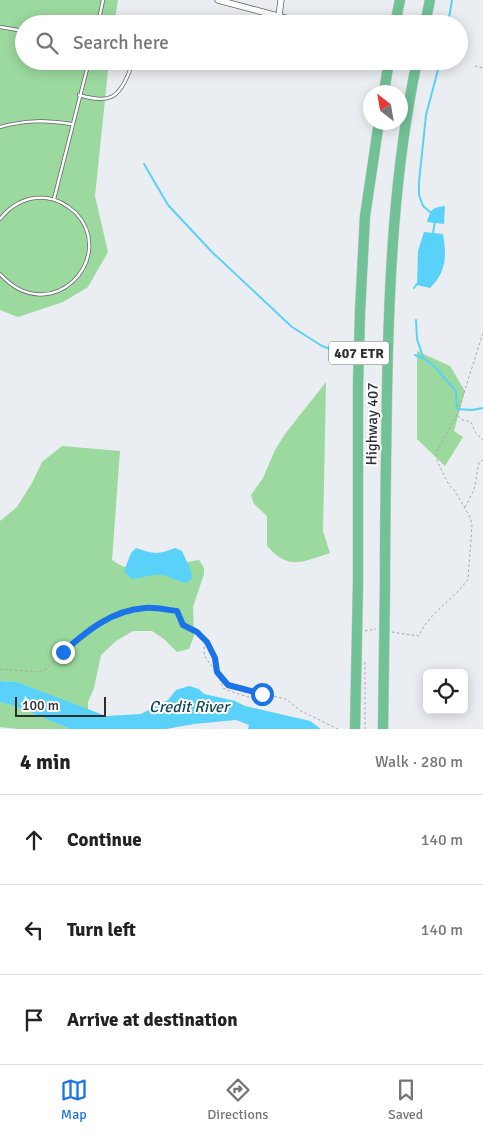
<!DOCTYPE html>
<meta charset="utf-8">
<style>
:root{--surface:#fff;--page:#f6f6f6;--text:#222;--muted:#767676;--line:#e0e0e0;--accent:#1a73e8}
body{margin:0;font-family:Signika,sans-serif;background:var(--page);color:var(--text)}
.controls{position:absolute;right:15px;bottom:15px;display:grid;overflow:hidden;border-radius:8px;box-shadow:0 2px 12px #0003}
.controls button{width:45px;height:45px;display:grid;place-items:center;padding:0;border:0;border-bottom:1px solid var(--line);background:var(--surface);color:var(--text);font:25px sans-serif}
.compass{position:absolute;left:363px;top:85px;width:45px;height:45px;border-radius:50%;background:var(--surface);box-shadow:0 2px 12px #0003;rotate:329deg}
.scale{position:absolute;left:15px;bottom:12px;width:91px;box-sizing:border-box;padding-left:5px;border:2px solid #2c2d2e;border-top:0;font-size:14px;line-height:18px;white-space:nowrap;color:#2c2d2e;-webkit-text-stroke:4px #fff;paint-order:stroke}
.stop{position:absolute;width:15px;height:15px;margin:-11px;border:4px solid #1a73e8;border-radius:50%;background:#fff}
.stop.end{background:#1a73e8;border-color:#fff;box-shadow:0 1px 5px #0008}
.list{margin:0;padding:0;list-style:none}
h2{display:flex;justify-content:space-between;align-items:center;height:65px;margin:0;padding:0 20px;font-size:21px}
h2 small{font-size:16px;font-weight:400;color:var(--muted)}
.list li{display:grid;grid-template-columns:32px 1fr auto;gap:15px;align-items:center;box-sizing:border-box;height:90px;padding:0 20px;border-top:1px solid var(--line)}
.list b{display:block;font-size:19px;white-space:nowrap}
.list em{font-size:16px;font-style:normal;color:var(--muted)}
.icon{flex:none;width:28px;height:28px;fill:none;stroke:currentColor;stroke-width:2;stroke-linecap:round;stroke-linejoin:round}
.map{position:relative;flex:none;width:483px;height:729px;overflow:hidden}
.search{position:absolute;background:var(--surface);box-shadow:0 2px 12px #0003;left:15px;right:15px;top:15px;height:55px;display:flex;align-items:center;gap:12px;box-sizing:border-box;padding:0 18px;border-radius:28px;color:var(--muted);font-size:19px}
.sheet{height:335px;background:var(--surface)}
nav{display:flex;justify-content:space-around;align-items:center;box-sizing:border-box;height:70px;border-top:1px solid var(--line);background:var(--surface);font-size:14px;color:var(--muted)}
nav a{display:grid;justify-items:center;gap:2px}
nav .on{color:var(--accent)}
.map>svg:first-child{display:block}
.green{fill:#9cd99e}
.water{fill:#59d1f8}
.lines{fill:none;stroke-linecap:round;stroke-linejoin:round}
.stream{stroke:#59d1f8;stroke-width:2}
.lane-casing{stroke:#626568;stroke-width:4}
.street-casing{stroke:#626568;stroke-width:7}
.highway-casing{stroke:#c8c8c9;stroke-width:11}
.path{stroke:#a3a5a8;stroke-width:1;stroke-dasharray:2.5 2.5;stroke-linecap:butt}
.lane{stroke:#fff;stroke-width:2.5}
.street{stroke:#fff;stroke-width:5.5}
.highway{stroke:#71c297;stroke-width:10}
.highway-bridge-casing{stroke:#c8c8c9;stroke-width:11;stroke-linecap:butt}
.highway-bridge{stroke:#71c297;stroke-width:10}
.route{stroke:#1a73e8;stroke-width:6}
.labels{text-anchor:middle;stroke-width:4;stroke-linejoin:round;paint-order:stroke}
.shield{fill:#fff;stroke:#6b6c6d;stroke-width:1}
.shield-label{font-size:14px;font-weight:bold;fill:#2c2d2e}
.street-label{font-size:15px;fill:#2c2d2e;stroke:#fff}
.water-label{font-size:16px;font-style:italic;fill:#134858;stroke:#fff}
</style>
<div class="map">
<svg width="483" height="729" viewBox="0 0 483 729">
<rect width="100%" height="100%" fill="#eaedf1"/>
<g class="green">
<path d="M0,0H118L114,24H24V61H109L95,196L108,252L88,287L63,302L18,317L0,310Z"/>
<path d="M417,351L450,366L465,391L454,431L463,437L445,466L417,439Z"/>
<path d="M326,382L323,531L330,553C301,562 290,571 267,546V516L254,504L251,495L263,478L275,450L285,434Z"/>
<path d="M62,446L120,451L112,560C118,564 123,567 130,568C146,570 183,563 199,560L204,568V574L193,607L194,636L189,649L177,652L164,639L152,631H133L116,641L101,655L94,688L88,702V710L17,682L0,681V521L17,507L32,483L42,462Z"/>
<path d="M0,702L15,706L70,729H19L0,727Z"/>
</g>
<g class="water">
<path d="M445,206L444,224L427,222C431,209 431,208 445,206Z"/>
<path d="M424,232L443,234C447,257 446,272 430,288L417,285L418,251Z"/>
<path d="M136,548C154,554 157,555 175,548L182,551L191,571L192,579L187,583C177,582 169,575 160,575C151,574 141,579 132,579L124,571L131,553Z"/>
<path d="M0,681L17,682L106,716L141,714L168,700L176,690L189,686L199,689L204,694L235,701L245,706L310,721L321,729H248L249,725L236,720L194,724L166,729H70L15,706L0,702Z"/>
</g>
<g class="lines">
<g class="stream">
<path d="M448,24L452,0"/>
<path d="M144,164L168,205L212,252L292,327L322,346L336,351"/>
<path d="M430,212L423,206L419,195V182L426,115L439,66"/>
<path d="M433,233L435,221"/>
<path d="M414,288L417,284"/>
<path d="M416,320L417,339L423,357"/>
<path d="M415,355L423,358L434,366L456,391L457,409L472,410L483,408"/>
</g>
<g class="lane-casing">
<g id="lane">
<path d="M98,24L103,0"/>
<path d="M0,27L24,31"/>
<path d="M79,95C109,104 119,99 130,70"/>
<path d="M0,127C25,120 46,120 71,124"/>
<path d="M54,199L89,61"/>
<path d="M0,219C12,204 27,196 46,198C58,199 67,205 76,213C118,258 51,330 0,274"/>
</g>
</g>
<g class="street-casing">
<g id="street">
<path d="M218,0L307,24"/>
<path d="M279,16L281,0"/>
</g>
</g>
<g class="highway-casing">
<g id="highway">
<path d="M395,24L400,0"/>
<path d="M425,24L430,0"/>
<path d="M384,92L389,61"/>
<path d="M385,585C385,521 386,456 387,392C389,281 394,170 417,61"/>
<path d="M355,729L358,584V386L360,312L365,216L379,122"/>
</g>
</g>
<g class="path">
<path d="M475,66L483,68"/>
<path d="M458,416L463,420L471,422L475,432L483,440"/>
<path d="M465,507L474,490L479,462L483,460"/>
<path d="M365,631L376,629"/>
<path d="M392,632L419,636C429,612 454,600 468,579L472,525L470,517L455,491L449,485L437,461V451L457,415L483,333"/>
<path d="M206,642C200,656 208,660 216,671"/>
<path d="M365,662V729"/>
<path d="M0,669L38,672L46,669L63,652L87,632L117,614L145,608L177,611L183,625L197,632L207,641L215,658L217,673L228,685L237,688L286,699L301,711L338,729"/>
<path d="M218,674L223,688L235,693L252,698L262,694"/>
</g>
<use href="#lane" class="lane"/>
<use href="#street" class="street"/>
<use href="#highway" class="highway"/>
<g class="highway-bridge-casing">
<path id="highway-bridge" d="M383,729L385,585"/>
</g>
<use href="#highway-bridge" class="highway-bridge"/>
</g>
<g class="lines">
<path class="route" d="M63,652C87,631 112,610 145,608C156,607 167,610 177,611L183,625L197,632L207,642L215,658L217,672L228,685L262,694"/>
</g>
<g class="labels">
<rect class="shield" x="329" y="341.5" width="60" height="23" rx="4"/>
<g class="shield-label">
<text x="359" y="358">407 ETR</text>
</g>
<g class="street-label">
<text transform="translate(372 424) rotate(-89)" y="5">Highway 407</text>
</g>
<g class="water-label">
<text x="189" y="712">Credit River</text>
</g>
</g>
</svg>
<div class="controls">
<button><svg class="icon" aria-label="locate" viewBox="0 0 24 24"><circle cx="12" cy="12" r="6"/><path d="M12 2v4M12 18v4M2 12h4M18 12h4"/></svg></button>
</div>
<svg class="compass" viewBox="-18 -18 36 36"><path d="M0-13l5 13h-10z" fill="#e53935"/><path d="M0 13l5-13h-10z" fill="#767676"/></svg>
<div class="scale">100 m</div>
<div class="stop" style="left:262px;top:694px"></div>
<div class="stop end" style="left:63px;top:652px"></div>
<div class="search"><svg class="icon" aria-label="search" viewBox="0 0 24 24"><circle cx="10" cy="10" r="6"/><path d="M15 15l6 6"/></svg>Search here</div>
</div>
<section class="sheet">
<h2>4 min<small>Walk · 280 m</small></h2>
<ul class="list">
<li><svg class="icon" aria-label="ahead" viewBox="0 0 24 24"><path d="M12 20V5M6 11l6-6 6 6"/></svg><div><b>Continue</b></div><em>140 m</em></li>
<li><svg class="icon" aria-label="left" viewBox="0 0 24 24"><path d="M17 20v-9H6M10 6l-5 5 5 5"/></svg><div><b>Turn left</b></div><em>140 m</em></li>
<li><svg class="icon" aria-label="arrive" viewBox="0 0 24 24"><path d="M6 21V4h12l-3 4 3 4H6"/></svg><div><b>Arrive at destination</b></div></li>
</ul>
</section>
<nav>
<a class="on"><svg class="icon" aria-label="map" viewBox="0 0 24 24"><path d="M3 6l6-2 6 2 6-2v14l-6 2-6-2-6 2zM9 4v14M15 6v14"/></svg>Map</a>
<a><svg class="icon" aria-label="directions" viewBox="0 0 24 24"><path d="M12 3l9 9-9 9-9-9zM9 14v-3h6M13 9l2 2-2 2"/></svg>Directions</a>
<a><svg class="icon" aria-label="saved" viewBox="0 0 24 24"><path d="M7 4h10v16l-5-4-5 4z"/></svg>Saved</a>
</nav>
